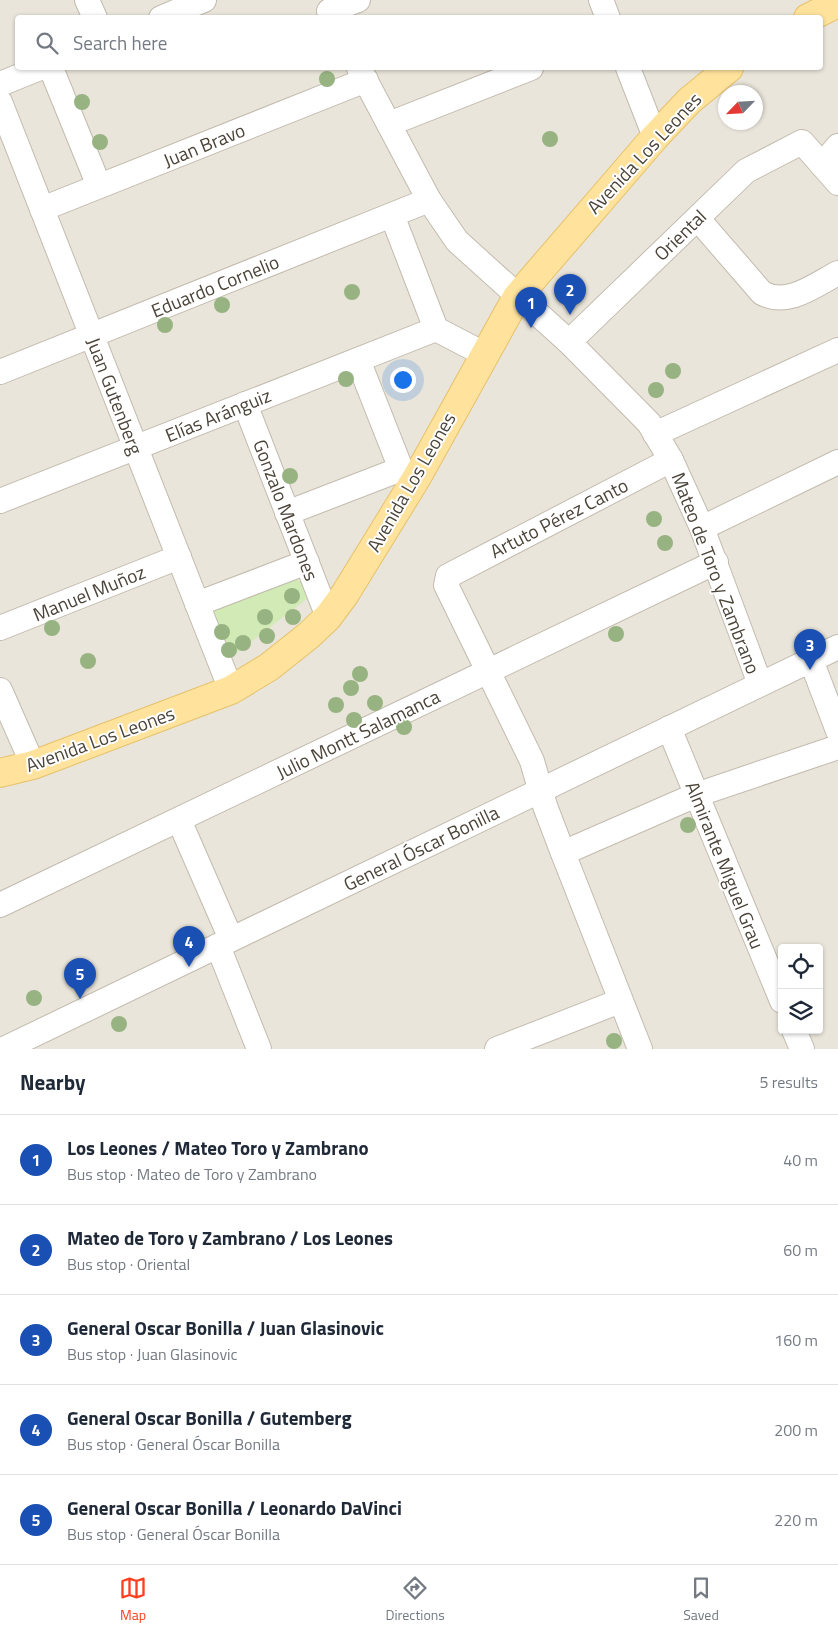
<!DOCTYPE html>
<meta charset="utf-8">
<style>
:root{--surface:#fff;--page:#f2f2f3;--text:#1f2937;--muted:#747a83;--line:#e0e1e3;--accent:#fc3f1d}
body{margin:0;font-family:"Titillium Web",sans-serif;background:var(--page);color:var(--text)}
.controls{position:absolute;right:15px;bottom:15px;display:grid;overflow:hidden;border-radius:5px;box-shadow:0 1px 4px #0004}
.controls button{width:45px;height:45px;display:grid;place-items:center;padding:0;border:0;border-bottom:1px solid var(--line);background:var(--surface);color:var(--text);font:25px sans-serif}
.compass{position:absolute;left:718px;top:85px;width:45px;height:45px;border-radius:50%;background:var(--surface);box-shadow:0 1px 4px #0004;rotate:245deg}
.you{position:absolute;left:402px;top:379px;width:18px;height:18px;margin:-12px;border:4px solid #fff;border-radius:50%;background:#1a73e8;box-shadow:0 0 0 8px #1a73e833}
.badge{display:grid;place-items:center;width:32px;height:32px;border-radius:50%;background:var(--accent);color:#fff;font-size:16px;font-weight:700}
.pin{position:absolute;translate:-50% -41px;filter:drop-shadow(0 1px 2px #0008)}
.pin::after{content:'';position:absolute;top:26px;width:18px;height:15px;background:inherit;clip-path:polygon(0 0,100% 0,50% 100%)}
.list{margin:0;padding:0;list-style:none}
h2{display:flex;justify-content:space-between;align-items:center;height:65px;margin:0;padding:0 20px;font-size:21px}
h2 small{font-size:16px;font-weight:400;color:var(--muted)}
.list li{display:grid;grid-template-columns:32px 1fr auto;gap:15px;align-items:center;box-sizing:border-box;height:90px;padding:0 20px;border-top:1px solid var(--line)}
.list b{display:block;font-size:19px;white-space:nowrap}
.list p{margin:0;font-size:16px;white-space:nowrap;color:var(--muted)}
.list em{font-size:16px;font-style:normal;color:var(--muted)}
.icon{flex:none;width:28px;height:28px;fill:none;stroke:currentColor;stroke-width:2;stroke-linecap:round;stroke-linejoin:round}
.map{position:relative;flex:none;width:838px;height:1049px;overflow:hidden}
.search{position:absolute;background:var(--surface);box-shadow:0 1px 4px #0004;left:15px;right:15px;top:15px;height:55px;display:flex;align-items:center;gap:12px;box-sizing:border-box;padding:0 18px;border-radius:5px;color:var(--muted);font-size:19px}
.sheet{height:515px;background:var(--surface)}
nav{display:flex;justify-content:space-around;align-items:center;box-sizing:border-box;height:70px;border-top:1px solid var(--line);background:var(--surface);font-size:14px;color:var(--muted)}
nav a{display:grid;justify-items:center;gap:2px}
nav .on{color:var(--accent)}
.map>svg:first-child{display:block}
.residential{fill:#eae5da;fill-rule:evenodd}
.green{fill:#d2eab5}
.lines{fill:none;stroke-linecap:round;stroke-linejoin:round}
.minor-casing{stroke:#c2bbae;stroke-width:26}
.major-casing{stroke:#e6c16a;stroke-width:30}
.minor{stroke:#fff;stroke-width:24}
.major{stroke:#ffe39c;stroke-width:28}
.tree{fill:#97b381}
.labels{text-anchor:middle;stroke-width:4;stroke-linejoin:round;paint-order:stroke}
.street-label{font-size:19px;fill:#4b4439;stroke:#fff}
</style>
<div class="map">
<svg width="838" height="1049" viewBox="0 0 838 1049">
<rect width="100%" height="100%" fill="#f6f3ec"/>
<path class="residential" d="M0,0H838V1049H0ZM18,18H820V68H18ZM726,92H756V122H726ZM782,948H819V1030H782Z"/>
<path class="green" d="M289,580H297L305,584L309,597L234,655L224,656L206,608Z"/>
<g class="lines">
<g class="minor-casing">
<g id="minor">
<path d="M87,0L95,18"/>
<path d="M601,0L608,18"/>
<path d="M329,11L358,0"/>
<path d="M161,18L204,0"/>
<path d="M51,68L99,186"/>
<path d="M359,68L429,200L457,241L569,342L649,423L671,460L702,528L760,684"/>
<path d="M628,68L655,137"/>
<path d="M0,84L40,68"/>
<path d="M0,102L231,690"/>
<path d="M389,124L531,68"/>
<path d="M822,165L838,146"/>
<path d="M42,209L366,80"/>
<path d="M392,215L436,329L484,354"/>
<path d="M698,219L762,293C788,307 815,285 838,273"/>
<path d="M569,342L746,171L802,142L838,183"/>
<path d="M358,360L401,469L417,477"/>
<path d="M0,372L429,200"/>
<path d="M245,404L328,617"/>
<path d="M655,434L838,350"/>
<path d="M0,501L436,329"/>
<path d="M287,513L401,469"/>
<path d="M702,528L838,462"/>
<path d="M197,604L307,562"/>
<path d="M0,628L179,557"/>
<path d="M811,660L838,731"/>
<path d="M0,690L33,765"/>
<path d="M669,728L782,1001"/>
<path d="M179,820L231,939"/>
<path d="M563,853L696,795L838,747"/>
<path d="M0,905L716,562"/>
<path d="M218,946L259,1049"/>
<path d="M794,1030L802,1049"/>
<path d="M4,1049L838,647"/>
<path d="M497,1049L620,1001"/>
<path d="M640,1049L563,853L545,806L532,761L446,585L448,576L671,460"/>
</g>
</g>
<g class="major-casing">
<g id="major">
<path d="M808,18L838,3"/>
<path d="M0,773L33,765L231,690L269,667L308,636L328,617L345,594L417,477L517,297L655,137L689,101L729,68"/>
</g>
</g>
<use href="#minor" class="minor"/>
<use href="#major" class="major"/>
</g>
<g class="tree">
<circle cx="327" cy="79" r="8"/>
<circle cx="82" cy="102" r="8"/>
<circle cx="550" cy="139" r="8"/>
<circle cx="100" cy="142" r="8"/>
<circle cx="352" cy="292" r="8"/>
<circle cx="222" cy="305" r="8"/>
<circle cx="165" cy="325" r="8"/>
<circle cx="673" cy="371" r="8"/>
<circle cx="346" cy="379" r="8"/>
<circle cx="656" cy="390" r="8"/>
<circle cx="290" cy="476" r="8"/>
<circle cx="654" cy="519" r="8"/>
<circle cx="665" cy="543" r="8"/>
<circle cx="292" cy="596" r="8"/>
<circle cx="265" cy="617" r="8"/>
<circle cx="293" cy="617" r="8"/>
<circle cx="52" cy="628" r="8"/>
<circle cx="222" cy="632" r="8"/>
<circle cx="616" cy="634" r="8"/>
<circle cx="267" cy="636" r="8"/>
<circle cx="243" cy="643" r="8"/>
<circle cx="229" cy="650" r="8"/>
<circle cx="88" cy="661" r="8"/>
<circle cx="360" cy="674" r="8"/>
<circle cx="351" cy="688" r="8"/>
<circle cx="375" cy="703" r="8"/>
<circle cx="336" cy="705" r="8"/>
<circle cx="354" cy="720" r="8"/>
<circle cx="404" cy="727" r="8"/>
<circle cx="688" cy="825" r="8"/>
<circle cx="34" cy="998" r="8"/>
<circle cx="119" cy="1024" r="8"/>
<circle cx="614" cy="1041" r="8"/>
</g>
<g class="labels">
<g class="street-label">
<text transform="translate(204 145) rotate(-22)" y="7">Juan Bravo</text>
<text transform="translate(644 153) rotate(-47)" y="7">Avenida Los Leones</text>
<text transform="translate(680 235) rotate(-44)" y="7">Oriental</text>
<text transform="translate(215 286) rotate(-22)" y="7">Eduardo Cornelio</text>
<text transform="translate(115 396) rotate(69)" y="7">Juan Gutenberg</text>
<text transform="translate(218 415) rotate(-22)" y="7">Elías Aránguiz</text>
<text transform="translate(411 482) rotate(-60)" y="7">Avenida Los Leones</text>
<text transform="translate(286 510) rotate(69)" y="7">Gonzalo Mardones</text>
<text transform="translate(559 518) rotate(-27)" y="7">Artuto Pérez Canto</text>
<text transform="translate(716 573) rotate(69)" y="7">Mateo de Toro y Zambrano</text>
<text transform="translate(89 593) rotate(-22)" y="7">Manuel Muñoz</text>
<text transform="translate(358 734) rotate(-26)" y="7">Julio Montt Salamanca</text>
<text transform="translate(100 739) rotate(-20)" y="7">Avenida Los Leones</text>
<text transform="translate(421 848) rotate(-26)" y="7">General Óscar Bonilla</text>
<text transform="translate(725 865) rotate(68)" y="7">Almirante Miguel Grau</text>
</g>
</g>
</svg>
<div class="controls">
<button><svg class="icon" aria-label="locate" viewBox="0 0 24 24"><circle cx="12" cy="12" r="6"/><path d="M12 2v4M12 18v4M2 12h4M18 12h4"/></svg></button>
<button><svg class="icon" aria-label="layers" viewBox="0 0 24 24"><path d="M12 4l9 5-9 5-9-5zM3 14l9 5 9-5"/></svg></button>
</div>
<svg class="compass" viewBox="-18 -18 36 36"><path d="M0-13l5 13h-10z" fill="#e53935"/><path d="M0 13l5-13h-10z" fill="#747a83"/></svg>
<div class="you"></div>
<div class="pin badge" style="left:531px;top:328px;background:#1a4fb4">1</div>
<div class="pin badge" style="left:570px;top:315px;background:#1a4fb4">2</div>
<div class="pin badge" style="left:810px;top:670px;background:#1a4fb4">3</div>
<div class="pin badge" style="left:189px;top:967px;background:#1a4fb4">4</div>
<div class="pin badge" style="left:80px;top:999px;background:#1a4fb4">5</div>
<div class="search"><svg class="icon" aria-label="search" viewBox="0 0 24 24"><circle cx="10" cy="10" r="6"/><path d="M15 15l6 6"/></svg>Search here</div>
</div>
<section class="sheet">
<h2>Nearby<small>5 results</small></h2>
<ul class="list">
<li><span class="badge" style="background:#1a4fb4">1</span><div><b>Los Leones / Mateo Toro y Zambrano</b><p>Bus stop · Mateo de Toro y Zambrano</p></div><em>40 m</em></li>
<li><span class="badge" style="background:#1a4fb4">2</span><div><b>Mateo de Toro y Zambrano / Los Leones</b><p>Bus stop · Oriental</p></div><em>60 m</em></li>
<li><span class="badge" style="background:#1a4fb4">3</span><div><b>General Oscar Bonilla / Juan Glasinovic</b><p>Bus stop · Juan Glasinovic</p></div><em>160 m</em></li>
<li><span class="badge" style="background:#1a4fb4">4</span><div><b>General Oscar Bonilla / Gutemberg</b><p>Bus stop · General Óscar Bonilla</p></div><em>200 m</em></li>
<li><span class="badge" style="background:#1a4fb4">5</span><div><b>General Oscar Bonilla / Leonardo DaVinci</b><p>Bus stop · General Óscar Bonilla</p></div><em>220 m</em></li>
</ul>
</section>
<nav>
<a class="on"><svg class="icon" aria-label="map" viewBox="0 0 24 24"><path d="M3 6l6-2 6 2 6-2v14l-6 2-6-2-6 2zM9 4v14M15 6v14"/></svg>Map</a>
<a><svg class="icon" aria-label="directions" viewBox="0 0 24 24"><path d="M12 3l9 9-9 9-9-9zM9 14v-3h6M13 9l2 2-2 2"/></svg>Directions</a>
<a><svg class="icon" aria-label="saved" viewBox="0 0 24 24"><path d="M7 4h10v16l-5-4-5 4z"/></svg>Saved</a>
</nav>
